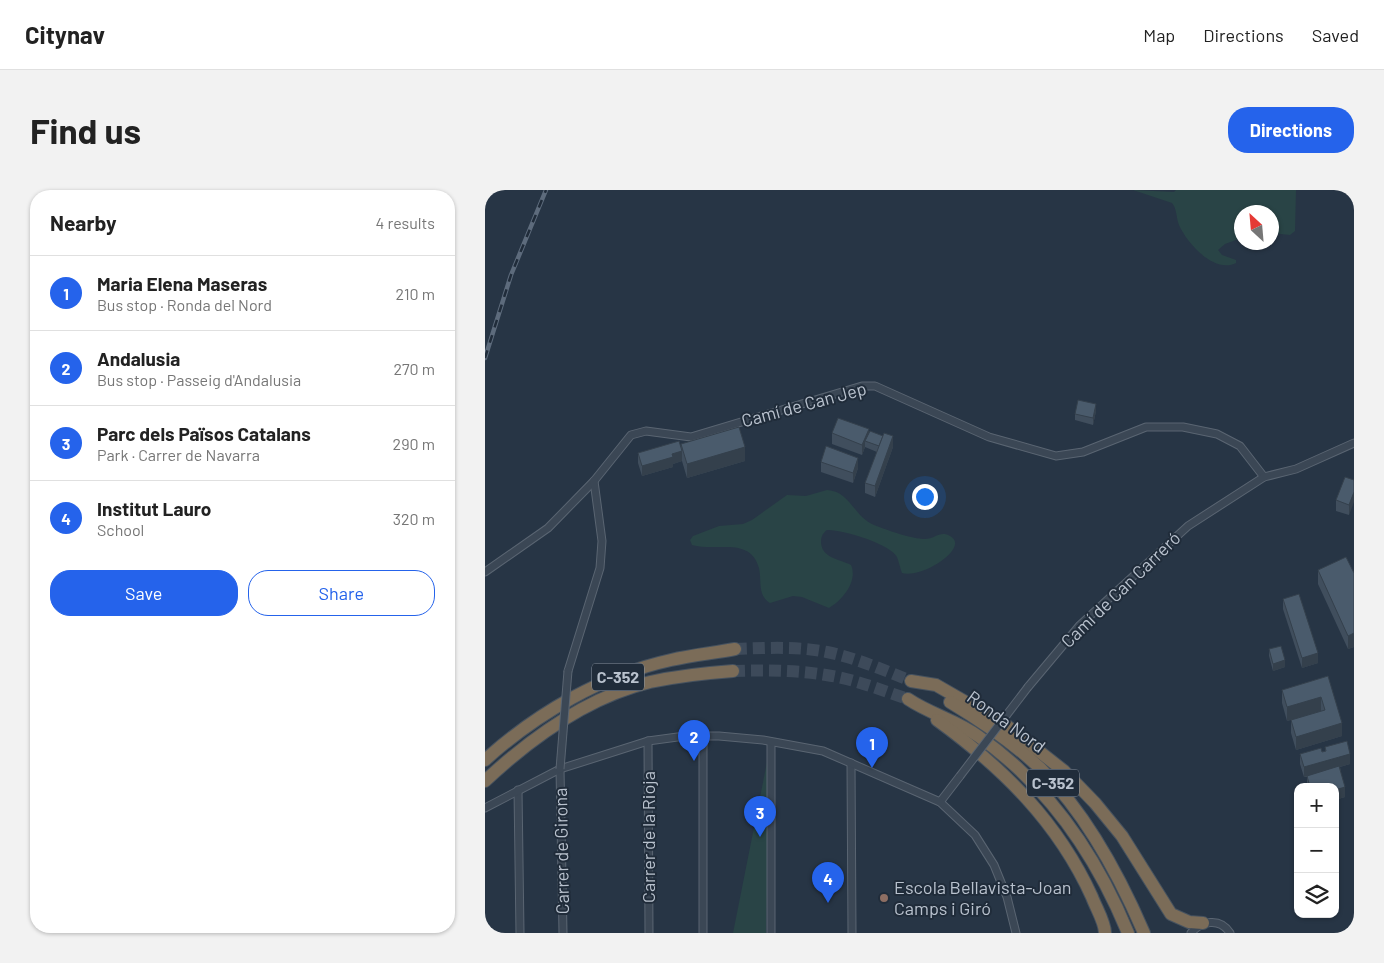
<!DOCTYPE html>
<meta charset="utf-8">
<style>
:root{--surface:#fff;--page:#f2f2f2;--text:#222;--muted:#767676;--line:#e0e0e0;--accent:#2563eb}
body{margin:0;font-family:Barlow,sans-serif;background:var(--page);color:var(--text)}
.controls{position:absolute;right:15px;bottom:15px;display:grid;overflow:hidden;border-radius:10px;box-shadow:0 1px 4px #0004}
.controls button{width:45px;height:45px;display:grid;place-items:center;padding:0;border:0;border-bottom:1px solid var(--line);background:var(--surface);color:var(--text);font:25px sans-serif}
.compass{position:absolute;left:749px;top:15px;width:45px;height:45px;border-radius:50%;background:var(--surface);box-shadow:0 1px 4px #0004;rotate:334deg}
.you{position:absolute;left:439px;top:306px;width:18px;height:18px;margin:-12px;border:4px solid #fff;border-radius:50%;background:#1a73e8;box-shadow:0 0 0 8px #1a73e833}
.badge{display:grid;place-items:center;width:32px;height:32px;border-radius:50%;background:var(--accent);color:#fff;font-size:16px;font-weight:700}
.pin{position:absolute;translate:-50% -41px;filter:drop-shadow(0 1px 2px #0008)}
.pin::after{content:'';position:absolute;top:26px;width:18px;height:15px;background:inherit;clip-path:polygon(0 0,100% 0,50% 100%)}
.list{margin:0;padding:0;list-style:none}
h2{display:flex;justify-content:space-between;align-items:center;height:65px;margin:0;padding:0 20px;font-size:21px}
h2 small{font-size:16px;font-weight:400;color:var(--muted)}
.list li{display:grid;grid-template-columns:32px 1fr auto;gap:15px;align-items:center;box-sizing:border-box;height:75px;padding:0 20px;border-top:1px solid var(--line)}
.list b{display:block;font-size:19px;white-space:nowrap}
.list p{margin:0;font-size:16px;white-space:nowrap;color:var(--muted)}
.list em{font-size:16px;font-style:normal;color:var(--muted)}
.actions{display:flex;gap:10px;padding:15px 20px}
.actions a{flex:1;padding:11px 0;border:1px solid var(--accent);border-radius:20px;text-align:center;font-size:18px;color:var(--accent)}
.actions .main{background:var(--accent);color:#fff}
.icon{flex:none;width:28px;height:28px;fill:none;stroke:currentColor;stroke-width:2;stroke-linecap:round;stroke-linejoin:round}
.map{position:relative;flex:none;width:869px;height:743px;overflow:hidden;border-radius:20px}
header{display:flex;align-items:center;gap:30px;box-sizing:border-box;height:70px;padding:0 25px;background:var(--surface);border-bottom:1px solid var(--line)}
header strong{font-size:24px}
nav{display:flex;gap:28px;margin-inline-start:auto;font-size:18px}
.intro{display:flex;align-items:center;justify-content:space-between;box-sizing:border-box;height:120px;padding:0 30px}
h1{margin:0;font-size:35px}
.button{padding:12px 22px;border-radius:20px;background:var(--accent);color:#fff;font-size:18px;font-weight:700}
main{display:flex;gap:30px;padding:0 30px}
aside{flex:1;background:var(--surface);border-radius:20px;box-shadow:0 1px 4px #0004}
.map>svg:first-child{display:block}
.green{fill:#294446}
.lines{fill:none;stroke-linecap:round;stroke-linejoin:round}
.highway-tunnel{stroke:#3d4a5a;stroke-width:12;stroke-dasharray:12 6;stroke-linecap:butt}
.street-casing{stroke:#5a6572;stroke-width:9}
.highway-casing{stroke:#46525f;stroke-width:14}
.street{stroke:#3b4755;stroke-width:7}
.highway{stroke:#7b6c58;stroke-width:12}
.rail-casing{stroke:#5d6b7c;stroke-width:4.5}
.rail{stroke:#202c3a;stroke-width:2.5;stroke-dasharray:8;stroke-linecap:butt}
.street-bridge-casing{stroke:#5a6572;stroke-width:9;stroke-linecap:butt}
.street-bridge{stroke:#3b4755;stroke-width:7}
.wall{fill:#404e5d}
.shaded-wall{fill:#34404c}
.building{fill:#4a5b6c;stroke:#34404c}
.education-dot{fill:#8d6e63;stroke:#202c3a;stroke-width:2}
.labels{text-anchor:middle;stroke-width:4;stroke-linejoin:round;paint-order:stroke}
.shield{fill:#202c3a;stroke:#8b95a2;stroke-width:1}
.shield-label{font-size:16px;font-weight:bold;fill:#b9c2ce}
.street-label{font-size:18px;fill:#b9c2ce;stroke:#202c3a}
.poi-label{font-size:18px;fill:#b9c2ce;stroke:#202c3a;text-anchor:start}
</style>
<header>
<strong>Citynav</strong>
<nav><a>Map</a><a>Directions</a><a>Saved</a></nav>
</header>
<div class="intro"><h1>Find us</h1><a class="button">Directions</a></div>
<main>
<aside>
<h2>Nearby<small>4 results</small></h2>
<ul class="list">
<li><span class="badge">1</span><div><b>Maria Elena Maseras</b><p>Bus stop · Ronda del Nord</p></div><em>210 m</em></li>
<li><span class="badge">2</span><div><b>Andalusia</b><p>Bus stop · Passeig d'Andalusia</p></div><em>270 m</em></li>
<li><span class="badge">3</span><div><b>Parc dels Països Catalans</b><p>Park · Carrer de Navarra</p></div><em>290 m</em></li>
<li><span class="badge">4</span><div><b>Institut Lauro</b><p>School</p></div><em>320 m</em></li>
</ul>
<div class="actions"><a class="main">Save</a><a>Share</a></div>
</aside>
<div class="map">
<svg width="869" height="743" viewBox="0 0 869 743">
<rect width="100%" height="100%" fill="#273545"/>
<g class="green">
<path d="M648,0L689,2L691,0H811L810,41L805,45L787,43L786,22H756V48L740,54L733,60L737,65L751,70V73C729,84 702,53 694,35C691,27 692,19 687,13Z"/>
<path d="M342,300C365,301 369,327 389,335C402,340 427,349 440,349C450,349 455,340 465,346C486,357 437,389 417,383C415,378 414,372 412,367C406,354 356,339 342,340C338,343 337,345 336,350C335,368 354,369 366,375C373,391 358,410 344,418L317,407L308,406L285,413C272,405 277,391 274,378C265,346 232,362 207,355L205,350L208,346L234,336L258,334L267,330L302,305L321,306Z"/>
<path d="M286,552L281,743H248Z"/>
</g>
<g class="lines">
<g class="highway-tunnel">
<path d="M250,459C280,458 312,456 342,462C371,468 399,480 426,491"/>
<path d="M248,481C279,480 310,480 341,485C369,489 396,500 423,509"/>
</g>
<g class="street-casing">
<g id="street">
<path d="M0,382L63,338L109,291L146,245L161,241L206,247L377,196H390L504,247L571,266L598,262L661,237H698L732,244L755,256L779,287"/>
<path d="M83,481L115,378L117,351L109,291"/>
<path d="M543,497L595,435L703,336L779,287L811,279L869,253"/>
<path d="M163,551L164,743"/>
<path d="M286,552V743"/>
<path d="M366,573L367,743"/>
<path d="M75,579L78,743"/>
<path d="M33,600L35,743"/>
<path d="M455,612L475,586"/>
<path d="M0,618L75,579L163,551L200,546H234L278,550L338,561L455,612L490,645L509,675L522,707L531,743"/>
<path d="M218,743V546"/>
<path d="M706,743C716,731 735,727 745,743"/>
</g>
</g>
<g class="highway-casing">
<g id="highway">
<path d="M426,491L451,495L491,518L522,536L579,581L610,613L637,646L686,724L704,732L718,733"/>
<path d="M423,509C445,524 471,530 493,546C563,595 611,665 643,743"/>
<path d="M465,512C498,532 529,553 557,580C602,625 634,685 659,743"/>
<path d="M452,530C518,578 573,632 607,707C611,718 620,732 620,743"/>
<path d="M0,570C52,523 118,485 186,470C207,465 229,463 250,459"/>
<path d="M0,591C46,548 103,507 165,492C193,486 220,483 248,481"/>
</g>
</g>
<use href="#street" class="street"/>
<use href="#highway" class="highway"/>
<g class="rail-casing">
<path id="rail" d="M0,168L26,85L61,0"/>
</g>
<use href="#rail" class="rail"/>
<g class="street-bridge-casing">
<g id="street-bridge">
<path d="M75,579L83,481"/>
<path d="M475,586L543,497"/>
</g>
</g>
<use href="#street-bridge" class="street-bridge"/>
</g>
<g class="wall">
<path d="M611,221L608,235L590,230V224Z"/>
<path d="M347,243H384L408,257L390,307L380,303V293L392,262L380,257L377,265L347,254Z"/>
<path d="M196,254L260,271L202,288L197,271L188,274V277L157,286L153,273V263L196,257Z"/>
<path d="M336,272L373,278L368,293L336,282Z"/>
<path d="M869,290L864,325L851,321V310Z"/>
<path d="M833,380L869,383V457L863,459L833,394Z"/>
<path d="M798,409L833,473L817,478L798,419Z"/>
<path d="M784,459L800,477L788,481L784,466Z"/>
<path d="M843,486L857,546L811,560L806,543V530L836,521L802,531L797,513V500Z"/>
<path d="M840,557L865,574L855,577L860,607L850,610V597H822V587H819L815,574V564L840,561Z"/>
</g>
<g class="shaded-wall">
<path d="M611,214V221L608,235V228Z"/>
<path d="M384,239V250L380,251V257L377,265V255Z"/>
<path d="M408,246V257L390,307V296Z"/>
<path d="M260,257V271L202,288V274Z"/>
<path d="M197,261V271L188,274V277L157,286V276L187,264Z"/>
<path d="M373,268V278L368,293V283Z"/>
<path d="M869,302V312L864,325V315Z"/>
<path d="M869,443V457L863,459V446Z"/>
<path d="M833,463V473L817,478V468Z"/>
<path d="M800,470V477L788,481V474Z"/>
<path d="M836,507V521L802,531V517Z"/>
<path d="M857,533V546L811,560V547Z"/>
<path d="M865,564V574L819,587V577Z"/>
<path d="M860,597V607L850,610V600Z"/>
</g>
<g class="building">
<path d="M593,210L611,214L608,228L590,224Z"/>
<path d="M353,228L384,239L377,255L347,243Z"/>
<path d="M254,237L260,257L202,274L196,254Z"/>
<path d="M385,241L398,246L394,256L380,251Z"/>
<path d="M399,243L408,246L390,296L380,293Z"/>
<path d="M194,251L197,261L187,264L188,267L157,276L153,263Z"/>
<path d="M341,256L373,268L368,283L336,272Z"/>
<path d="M860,287L869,290V302L864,315L851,310Z"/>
<path d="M861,367L869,383V443L863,446L833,380Z"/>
<path d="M814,404L833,463L817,468L798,409Z"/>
<path d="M796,456L800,470L788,474L784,459Z"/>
<path d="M843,486L857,533L811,547L806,530L840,520L836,507L802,517L797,500Z"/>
<path d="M862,551L865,564L819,577L815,564L836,558L837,562L841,561L840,557Z"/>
<path d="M854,576L860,597L850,600V597H825L822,586Z"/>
</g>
<circle class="education-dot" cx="399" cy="708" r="5"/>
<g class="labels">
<g class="shield">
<rect x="107" y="473.5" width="52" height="27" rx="4"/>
<rect x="542" y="579.5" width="52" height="27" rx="4"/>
</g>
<g class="shield-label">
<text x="133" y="493">C-352</text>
<text x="568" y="599">C-352</text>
</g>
<g class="street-label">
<text transform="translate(319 215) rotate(-15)" y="6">Camí de Can Jep</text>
<text transform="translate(636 400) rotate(-44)" y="6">Camí de Can Carreró</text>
<text transform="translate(521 532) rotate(36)" y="6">Ronda Nord</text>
<text transform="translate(164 647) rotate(-90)" y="6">Carrer de la Rioja</text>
<text transform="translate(77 661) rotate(-91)" y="6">Carrer de Girona</text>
</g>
<g class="poi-label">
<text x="409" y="704">Escola Bellavista-Joan<tspan x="409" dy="21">Camps i Giró</tspan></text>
</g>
</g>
</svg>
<div class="controls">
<button>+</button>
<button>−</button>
<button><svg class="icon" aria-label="layers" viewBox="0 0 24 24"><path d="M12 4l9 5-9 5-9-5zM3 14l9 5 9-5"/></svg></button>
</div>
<svg class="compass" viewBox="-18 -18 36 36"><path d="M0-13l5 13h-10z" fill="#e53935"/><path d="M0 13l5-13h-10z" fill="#767676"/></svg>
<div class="you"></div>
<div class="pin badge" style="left:387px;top:578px">1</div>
<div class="pin badge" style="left:209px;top:571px">2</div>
<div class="pin badge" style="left:275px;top:647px">3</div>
<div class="pin badge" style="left:343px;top:713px">4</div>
</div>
</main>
